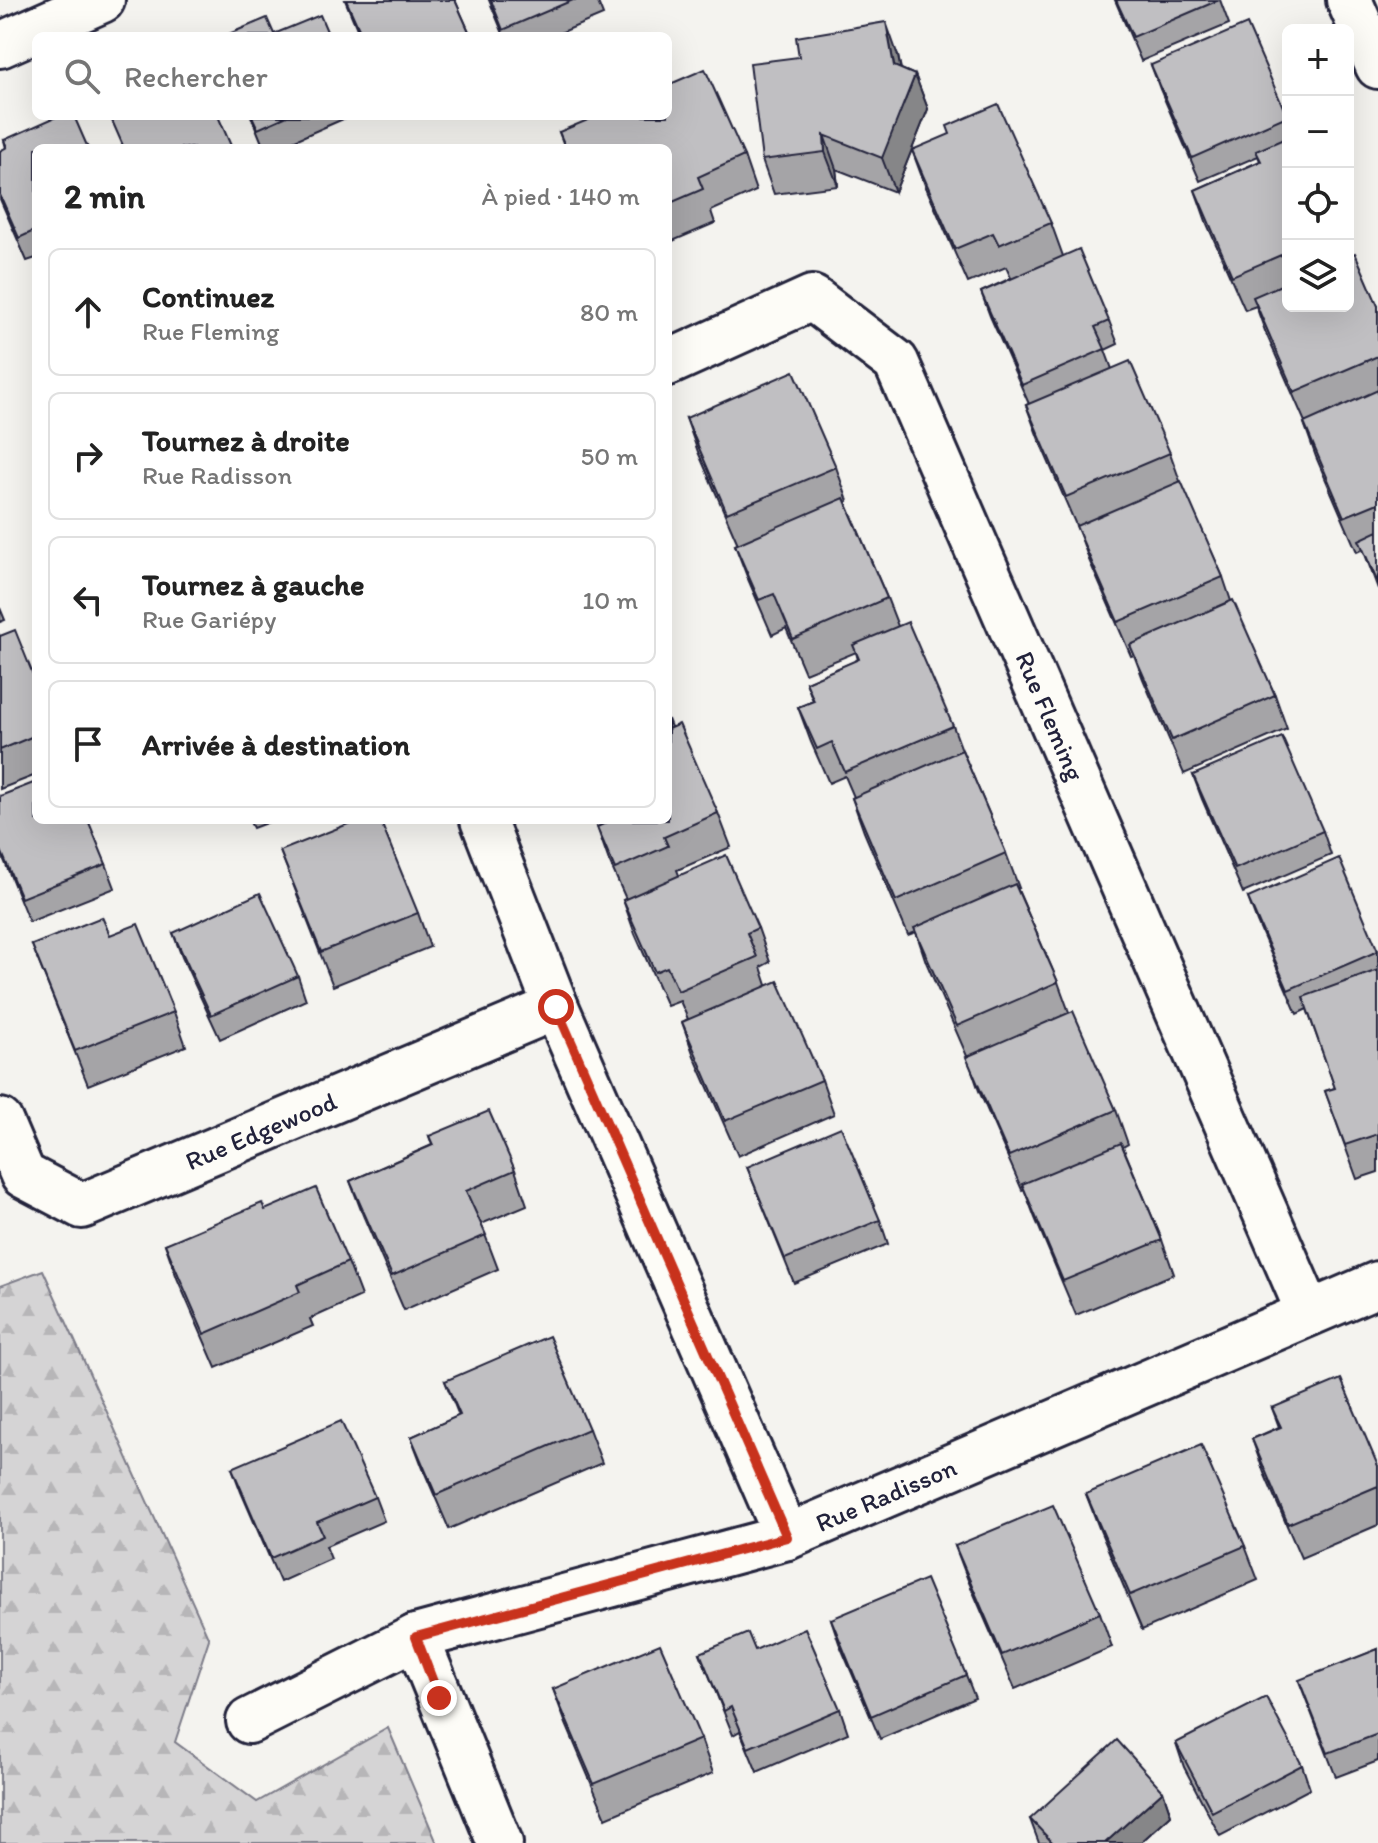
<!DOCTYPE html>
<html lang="fr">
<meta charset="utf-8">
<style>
:root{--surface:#fff;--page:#f6f6f6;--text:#222;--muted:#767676;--line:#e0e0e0}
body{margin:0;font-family:Itim,sans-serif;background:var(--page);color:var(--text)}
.controls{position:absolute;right:24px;top:24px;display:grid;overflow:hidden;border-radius:12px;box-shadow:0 8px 32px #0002}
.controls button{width:72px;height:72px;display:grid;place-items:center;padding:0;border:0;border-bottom:2px solid var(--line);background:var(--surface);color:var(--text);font:40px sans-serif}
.stop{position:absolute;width:24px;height:24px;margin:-18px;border:6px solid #c8321e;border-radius:50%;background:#fff}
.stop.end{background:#c8321e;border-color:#fff;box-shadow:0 2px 8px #0008}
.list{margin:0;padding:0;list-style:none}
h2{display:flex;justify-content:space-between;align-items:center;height:104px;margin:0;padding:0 32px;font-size:34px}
h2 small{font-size:26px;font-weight:400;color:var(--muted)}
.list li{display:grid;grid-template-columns:52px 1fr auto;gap:24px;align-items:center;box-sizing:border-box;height:128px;margin:0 16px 16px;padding:0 16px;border:2px solid var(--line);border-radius:12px}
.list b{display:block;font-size:30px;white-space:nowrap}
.list p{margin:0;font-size:26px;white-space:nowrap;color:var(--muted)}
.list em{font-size:26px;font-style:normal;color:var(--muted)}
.icon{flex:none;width:44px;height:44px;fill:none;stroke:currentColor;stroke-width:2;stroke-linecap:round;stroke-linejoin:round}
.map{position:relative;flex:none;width:1378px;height:1843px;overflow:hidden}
.search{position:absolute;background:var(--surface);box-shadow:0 8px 32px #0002;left:32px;top:32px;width:640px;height:88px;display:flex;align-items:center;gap:20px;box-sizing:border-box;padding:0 28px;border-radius:12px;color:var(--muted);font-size:30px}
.panel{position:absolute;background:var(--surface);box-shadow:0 8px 32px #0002;left:32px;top:144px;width:640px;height:680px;border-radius:12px}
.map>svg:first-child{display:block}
.forest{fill:url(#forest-firs);stroke:#7c7b88;stroke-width:2}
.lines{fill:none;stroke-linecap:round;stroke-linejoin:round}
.minor-casing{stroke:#22223b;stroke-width:50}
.minor{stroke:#fdfcf7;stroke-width:44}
.wall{fill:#a5a4a7;stroke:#22223b;stroke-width:2}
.shaded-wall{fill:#868688;stroke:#22223b;stroke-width:2}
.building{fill:#c0bfc2;stroke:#22223b;stroke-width:2}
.route{stroke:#c8321e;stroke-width:10}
.labels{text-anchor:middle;stroke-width:6;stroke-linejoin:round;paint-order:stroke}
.street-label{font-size:26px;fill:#22223b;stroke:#fdfcf7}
</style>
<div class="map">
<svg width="1378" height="1843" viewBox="0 0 1378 1843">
<defs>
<pattern id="forest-firs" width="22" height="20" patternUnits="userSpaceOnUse" patternTransform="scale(2)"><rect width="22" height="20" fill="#d5d4d5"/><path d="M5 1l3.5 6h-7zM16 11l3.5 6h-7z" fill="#b7b6b8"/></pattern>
</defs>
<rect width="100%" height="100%" fill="#f4f3ef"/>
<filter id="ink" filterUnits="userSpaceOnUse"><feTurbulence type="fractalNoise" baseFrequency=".0125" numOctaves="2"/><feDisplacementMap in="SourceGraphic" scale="16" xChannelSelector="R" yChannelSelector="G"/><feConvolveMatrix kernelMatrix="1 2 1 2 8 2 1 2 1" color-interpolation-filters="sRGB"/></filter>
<g filter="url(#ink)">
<path class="forest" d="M43,1270L209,1639L175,1742L257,1802L388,1728L437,1843H0V1286Z"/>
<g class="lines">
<g class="minor-casing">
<g id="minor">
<path d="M1349,0L1378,66"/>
<path d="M0,45L102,0"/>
<path d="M668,363L812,298L896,362L1309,1313"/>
<path d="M483,820L556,1007L787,1537"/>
<path d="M0,1121L23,1175L82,1206L556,1007"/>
<path d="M416,1637L500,1843"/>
<path d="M249,1721L416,1637L787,1537L1378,1284"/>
</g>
</g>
<use href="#minor" class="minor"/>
</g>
<g class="wall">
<path d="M345,0H455L471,36H360Z"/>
<path d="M489,0H597L603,15L553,36H504Z"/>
<path d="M1115,0H1220L1229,24L1141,61Z"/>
<path d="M898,56L901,69L915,75L928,109L895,192L836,169L838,186L774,194L762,160Z"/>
<path d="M1151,65L1287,116L1288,306H1378V589L1363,549L1357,552L1316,457L1304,423L1305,422L1265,331L1256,306L1245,310L1207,224L1195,190L1260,161L1258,156L1200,181L1160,89Z"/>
<path d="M251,116H350L277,148H264Z"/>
<path d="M559,132L744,156L756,191L711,211L715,223L668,243V148H565Z"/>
<path d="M4,140L36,148V258L27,261L0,199V151L6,148Z"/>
<path d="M912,150L1051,223L1063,256L1109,321L1118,344L1105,350L1112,369L1170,453L1180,481L1223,577L1231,601L1275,695L1287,729L1184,774L1143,679L1134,655L1131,656L1089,560L1079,532L1039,440L1026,405L1029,404L990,316L981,292L1011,278L1006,267L968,283L925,185Z"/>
<path d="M686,418L836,467L848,501L846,502L887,598L898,626L953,726L962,750L1006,853L1019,888H1017L1058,982L1069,1012L1116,1110L1128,1144L1123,1147L1162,1240L1174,1274L1076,1315L1035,1218L1024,1189L1022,1190L979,1091L967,1056L926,962L916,932L908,935L864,832L852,798L854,797L845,776L829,783L811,742L798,707L813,701L806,682L858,660L856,652L805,673L786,628L772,635L748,579L735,545L738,544L698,452Z"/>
<path d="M0,608L5,620L0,622Z"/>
<path d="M0,636L36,682V775L0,789Z"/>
<path d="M668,719L671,727L718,813L731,847L677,870L679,875L758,928L770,962L761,967L767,985L822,1080L834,1114L738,1156L694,1056L682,1022L688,1019L680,1001L667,1006L635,934L623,900L626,899L609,861L597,827L604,824L603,820H668Z"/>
<path d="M1193,775L1323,831L1331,855L1243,893L1202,799Z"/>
<path d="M0,796L106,864L115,888L29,922L0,850Z"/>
<path d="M249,820H274L253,828Z"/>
<path d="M280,851L418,913L430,947L333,986Z"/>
<path d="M1248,898L1378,950V1172L1357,1179L1325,1091L1335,1088L1307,1009L1297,1014L1257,922Z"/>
<path d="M173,933L298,976L306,1000L220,1039L182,957Z"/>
<path d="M110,935L174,1012L186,1046L88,1085L32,945Z"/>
<path d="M429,1136L515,1170L527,1205L481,1224L498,1269L404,1310L363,1215L350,1181L432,1145Z"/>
<path d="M747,1167L880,1220L888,1244L794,1283Z"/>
<path d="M265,1210L348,1262L361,1296L310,1319L313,1326L216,1368L177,1278L165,1244Z"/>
<path d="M445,1381L589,1429L602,1463L449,1529L424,1471L411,1437L459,1416Z"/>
<path d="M1272,1408L1378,1466V1525L1301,1558L1264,1473L1252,1439L1279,1427Z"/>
<path d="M232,1468L375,1497L384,1521L326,1546L331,1559L280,1582L241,1492Z"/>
<path d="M1086,1494L1245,1546L1258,1580L1142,1630L1099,1528Z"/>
<path d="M955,1546L1100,1613L1112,1647L1015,1689L968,1580Z"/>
<path d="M831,1619L966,1675L975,1698L880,1739L839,1643Z"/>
<path d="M1378,1649V1761L1336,1777L1299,1681Z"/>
<path d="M755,1650L840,1709L848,1733L757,1772L740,1731L733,1735L700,1653Z"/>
<path d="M553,1689L701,1739L713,1773L606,1818L566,1724Z"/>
<path d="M1176,1743L1302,1765L1310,1789L1220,1836L1184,1767Z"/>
<path d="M1163,1791L1171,1815L1140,1843H1039L1030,1819Z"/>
</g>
<g class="shaded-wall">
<path d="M886,22L898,56L906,98L915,75L928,109L895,192L882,158L894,66Z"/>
<path d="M824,135L836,169L838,186L825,152Z"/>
<path d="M1163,1791L1171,1815L1140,1843H1105Z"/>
</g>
<g class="building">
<path d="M346,0H455L471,36H362Z"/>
<path d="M491,0H573L503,30Z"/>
<path d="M1116,0H1219L1133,37Z"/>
<path d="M320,15L329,36H224L267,18L274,34Z"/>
<path d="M886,22L894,66L915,75L882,158L824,135L825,152L762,160L750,63L799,57L796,37Z"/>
<path d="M1247,24L1287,116L1192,158L1151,65Z"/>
<path d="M705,69L744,156L698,177L703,189L668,204V148H566L559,132L597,116H668V85Z"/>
<path d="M998,104L1051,223L999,245L993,233L955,249L912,150L950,134L947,126Z"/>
<path d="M58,116H74L88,148H36V230L19,238L0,195V151L7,147L4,140Z"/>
<path d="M110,116H218L232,148H124Z"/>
<path d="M252,116H287L258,129Z"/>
<path d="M1288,137V252L1232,276L1195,190L1261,161L1256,151Z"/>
<path d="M1079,249L1109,321L1095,327L1105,349L1022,385L981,292Z"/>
<path d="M1355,253L1378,306V356L1294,392L1253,297L1288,282V306H1348V256Z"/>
<path d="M1130,361L1170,453L1066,497L1026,405Z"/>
<path d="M794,371L836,467L727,513L686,418Z"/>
<path d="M1378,390V503L1344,517L1304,423Z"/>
<path d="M1181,481L1223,577L1118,622L1076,526Z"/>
<path d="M844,498L887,598L793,639L774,594L759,600L735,545Z"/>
<path d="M1378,531V583L1359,540Z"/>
<path d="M1233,600L1275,695L1172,740L1130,645Z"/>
<path d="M908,622L953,726L845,772L832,742L817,749L798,707L814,701L806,682L859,659L853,645Z"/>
<path d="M15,630L36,682V735L0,750V636Z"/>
<path d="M679,724L718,813L664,837L668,846L615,869L597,827L606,823L605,820H668V729Z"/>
<path d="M1282,737L1323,831L1235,869L1193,775Z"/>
<path d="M962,750L1006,853L896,901L852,798Z"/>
<path d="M36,782V820H88L106,864L21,898L0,848V796Z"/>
<path d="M358,820H380L418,913L321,952L280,851Z"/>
<path d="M726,855L758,928L747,933L757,957L678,991L667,967L655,972L623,900Z"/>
<path d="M1339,858L1378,951L1288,990L1248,898Z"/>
<path d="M1015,884L1058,982L957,1026L914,928Z"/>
<path d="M260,893L298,976L211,1015L173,933Z"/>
<path d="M102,917L110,935L138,924L174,1012L75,1051L32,945Z"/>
<path d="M1378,970V1134L1345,1145L1325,1091L1335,1088L1303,997Z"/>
<path d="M778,981L822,1080L725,1121L682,1022Z"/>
<path d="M1073,1011L1116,1110L1009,1156L966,1057Z"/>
<path d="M489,1111L515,1170L466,1191L486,1235L392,1276L350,1181L433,1145L429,1136Z"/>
<path d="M841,1127L880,1220L785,1259L747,1167Z"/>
<path d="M1121,1143L1162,1240L1063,1281L1022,1184Z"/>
<path d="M316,1188L348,1262L297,1285L300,1292L204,1334L165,1244L262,1203L265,1210Z"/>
<path d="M549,1336L589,1429L436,1495L411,1437L460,1415L445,1381Z"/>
<path d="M1341,1379L1378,1466V1486L1288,1524L1252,1439L1281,1427L1272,1408Z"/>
<path d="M341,1421L375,1497L317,1522L323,1535L271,1558L232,1468Z"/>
<path d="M1201,1445L1245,1546L1130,1595L1086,1494Z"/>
<path d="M1053,1505L1100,1613L1002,1655L955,1546Z"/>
<path d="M926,1579L966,1675L871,1716L831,1619Z"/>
<path d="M805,1628L840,1709L748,1748L731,1707L724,1711L700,1653L748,1633L755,1650Z"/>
<path d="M660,1644L701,1739L594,1784L553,1689Z"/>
<path d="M1378,1649V1734L1328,1753L1299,1680Z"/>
<path d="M1266,1697L1302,1765L1212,1812L1176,1743Z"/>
<path d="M1117,1740L1163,1791L1105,1843H1053L1030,1819Z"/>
</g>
</g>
<g class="lines" filter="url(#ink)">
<path class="route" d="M439,1698L416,1637L787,1537L556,1007"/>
</g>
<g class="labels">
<g class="street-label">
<text transform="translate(1050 716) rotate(67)" y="9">Rue Fleming</text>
<text transform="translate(261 1131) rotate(-23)" y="9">Rue Edgewood</text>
<text transform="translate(886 1495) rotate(-23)" y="9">Rue Radisson</text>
</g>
</g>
</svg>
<div class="controls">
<button>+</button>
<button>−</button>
<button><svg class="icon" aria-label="locate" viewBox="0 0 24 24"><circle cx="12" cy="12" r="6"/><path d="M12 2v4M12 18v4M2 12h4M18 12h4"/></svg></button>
<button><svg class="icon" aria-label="layers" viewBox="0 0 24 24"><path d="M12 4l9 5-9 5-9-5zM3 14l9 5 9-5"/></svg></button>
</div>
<div class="stop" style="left:556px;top:1007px"></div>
<div class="stop end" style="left:439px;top:1698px"></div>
<div class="search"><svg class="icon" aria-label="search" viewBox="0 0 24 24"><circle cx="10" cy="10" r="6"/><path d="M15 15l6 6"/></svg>Rechercher</div>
<section class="panel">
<h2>2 min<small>À pied · 140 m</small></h2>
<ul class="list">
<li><svg class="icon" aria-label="ahead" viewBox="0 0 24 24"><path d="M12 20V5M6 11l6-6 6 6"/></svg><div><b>Continuez</b><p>Rue Fleming</p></div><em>80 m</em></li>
<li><svg class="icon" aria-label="right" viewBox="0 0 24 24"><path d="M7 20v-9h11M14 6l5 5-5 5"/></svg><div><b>Tournez à droite</b><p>Rue Radisson</p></div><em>50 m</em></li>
<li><svg class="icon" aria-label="left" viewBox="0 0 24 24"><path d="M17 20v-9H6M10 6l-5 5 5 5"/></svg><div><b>Tournez à gauche</b><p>Rue Gariépy</p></div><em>10 m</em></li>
<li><svg class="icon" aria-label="arrive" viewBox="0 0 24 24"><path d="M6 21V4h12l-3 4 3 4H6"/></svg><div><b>Arrivée à destination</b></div></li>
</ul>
</section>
</div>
